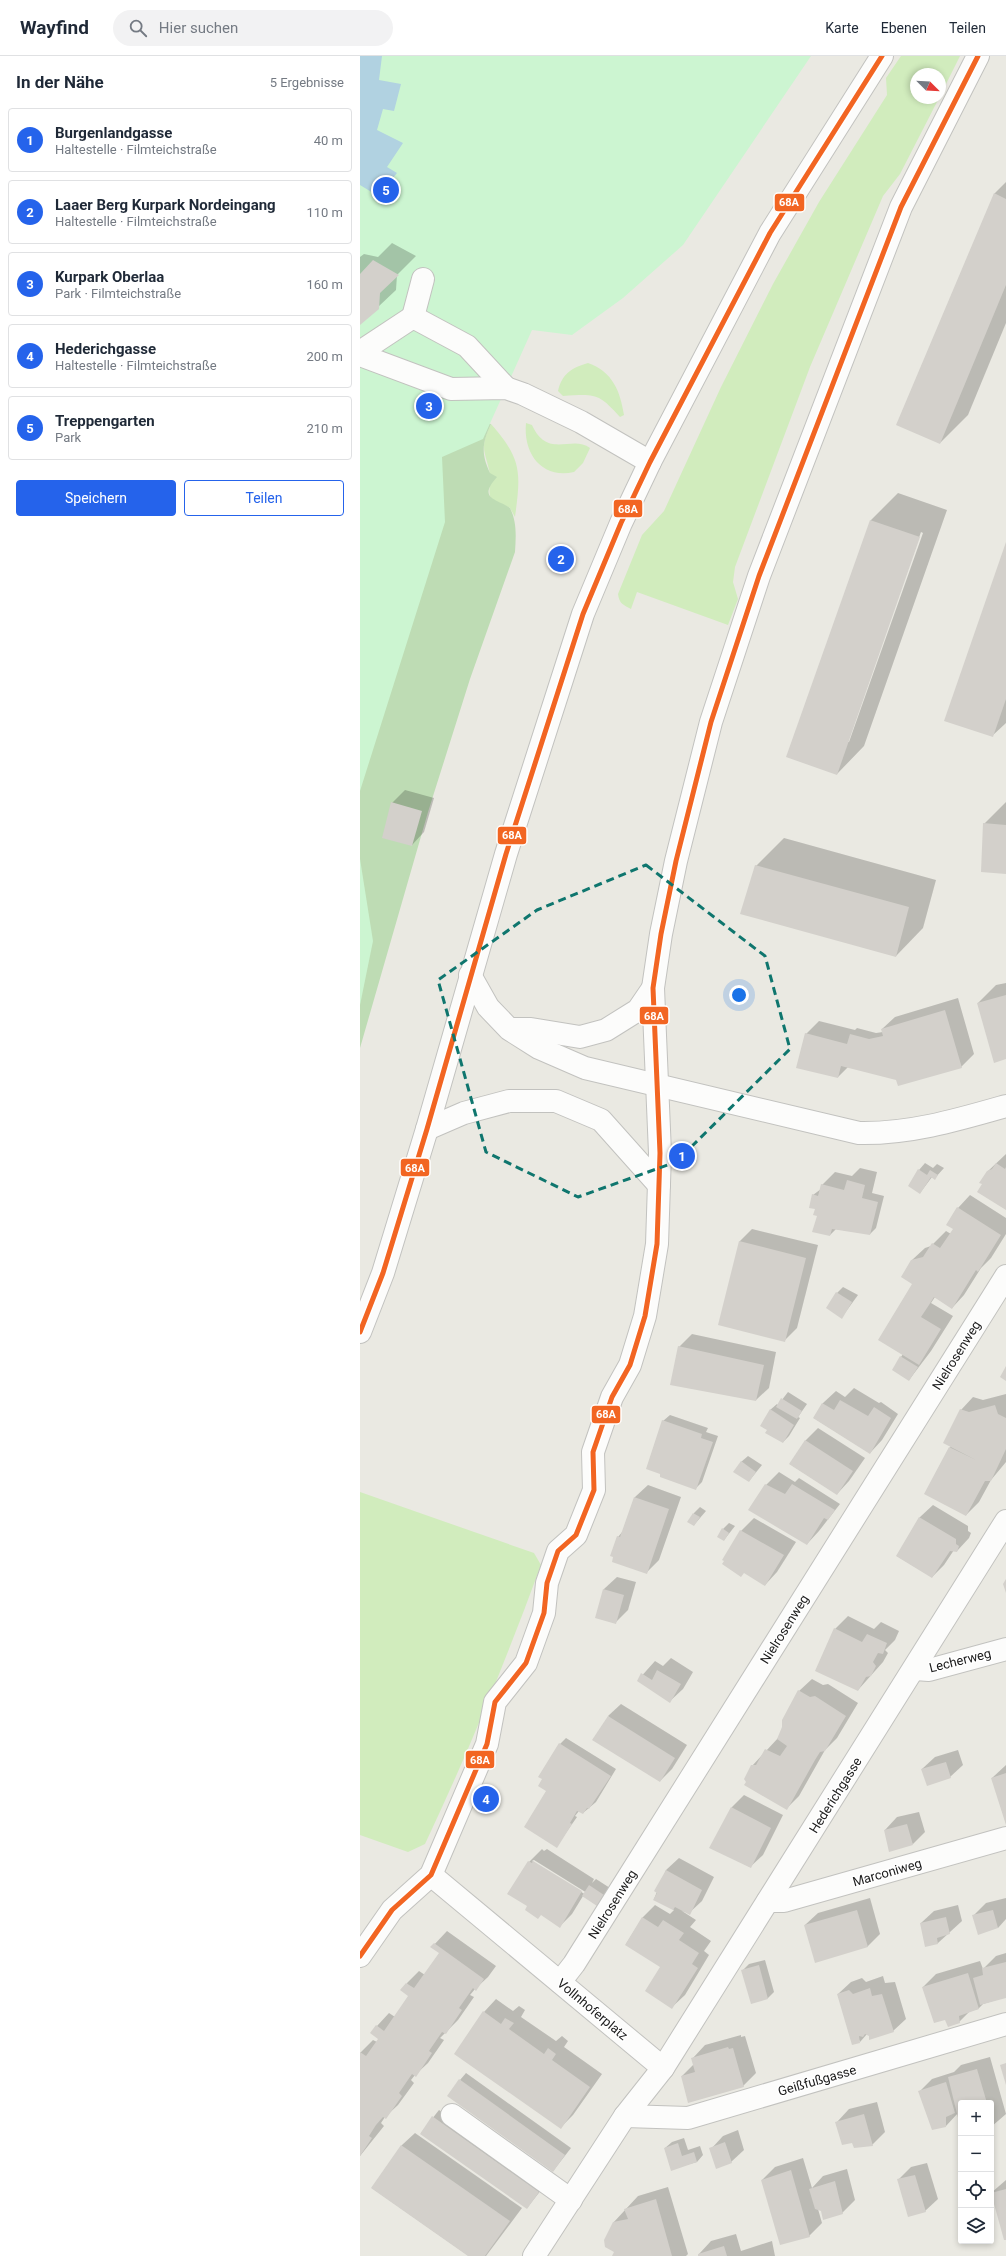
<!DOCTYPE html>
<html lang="de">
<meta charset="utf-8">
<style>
:root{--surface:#fff;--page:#f2f2f3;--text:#1f2937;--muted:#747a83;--line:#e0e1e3;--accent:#2563eb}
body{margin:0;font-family:Roboto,sans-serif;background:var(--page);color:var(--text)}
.controls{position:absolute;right:12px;bottom:12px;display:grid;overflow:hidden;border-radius:4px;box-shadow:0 2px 6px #0003}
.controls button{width:36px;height:36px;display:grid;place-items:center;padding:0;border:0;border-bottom:1px solid var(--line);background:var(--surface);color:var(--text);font:20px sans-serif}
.compass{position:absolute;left:550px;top:12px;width:36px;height:36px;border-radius:50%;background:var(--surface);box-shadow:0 2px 6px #0003;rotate:114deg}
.you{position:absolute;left:379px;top:939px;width:14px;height:14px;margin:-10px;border:3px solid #fff;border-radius:50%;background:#1a73e8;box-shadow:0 0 0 6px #1a73e833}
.badge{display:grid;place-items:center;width:26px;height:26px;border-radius:50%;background:var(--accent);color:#fff;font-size:13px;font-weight:700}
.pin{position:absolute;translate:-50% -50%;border:2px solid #fff;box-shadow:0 1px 4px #0006}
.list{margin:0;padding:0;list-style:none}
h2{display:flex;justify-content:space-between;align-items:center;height:52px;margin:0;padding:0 16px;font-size:17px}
h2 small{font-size:13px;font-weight:400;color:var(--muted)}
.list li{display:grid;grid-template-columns:26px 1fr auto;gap:12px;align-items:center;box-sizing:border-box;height:64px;margin:0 8px 8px;padding:0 8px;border:1px solid var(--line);border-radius:4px}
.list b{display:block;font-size:15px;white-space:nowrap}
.list p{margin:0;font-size:13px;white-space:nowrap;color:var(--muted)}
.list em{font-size:13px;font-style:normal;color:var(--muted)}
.actions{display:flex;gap:8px;padding:12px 16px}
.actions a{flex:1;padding:9px 0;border:1px solid var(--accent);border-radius:4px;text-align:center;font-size:14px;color:var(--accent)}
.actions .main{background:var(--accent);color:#fff}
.icon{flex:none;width:22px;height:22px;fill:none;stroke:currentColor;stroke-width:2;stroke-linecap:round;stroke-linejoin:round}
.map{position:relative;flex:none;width:646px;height:2200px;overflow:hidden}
header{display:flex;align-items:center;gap:24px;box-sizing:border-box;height:56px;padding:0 20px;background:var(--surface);border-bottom:1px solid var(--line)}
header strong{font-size:19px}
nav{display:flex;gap:22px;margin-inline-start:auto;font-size:14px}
.search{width:280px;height:36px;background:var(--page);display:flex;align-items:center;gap:10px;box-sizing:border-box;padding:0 14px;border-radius:22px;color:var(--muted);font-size:15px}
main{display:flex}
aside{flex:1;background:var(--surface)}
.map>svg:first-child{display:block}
.grass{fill:#d1ecbd}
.forest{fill:#bedcb4}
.park{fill:#ccf5d1}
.water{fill:#b1d2e1}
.shadow{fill:#0003;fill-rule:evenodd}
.building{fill:#d3d0cb}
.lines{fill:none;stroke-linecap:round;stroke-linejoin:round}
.minor-casing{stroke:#c2c2bf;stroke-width:24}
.minor{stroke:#fcfcfb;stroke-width:22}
.bus-1-casing{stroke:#fff;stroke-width:8}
.bus-1{stroke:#f26522;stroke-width:5}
.marked{fill:none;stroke:#0f766e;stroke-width:3;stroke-dasharray:8 5;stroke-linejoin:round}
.labels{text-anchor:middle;stroke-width:3;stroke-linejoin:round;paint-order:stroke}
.street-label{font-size:13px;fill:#1b1b1b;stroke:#fff}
.line-badge{stroke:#fff;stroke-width:1.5}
.badge-label{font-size:11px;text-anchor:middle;font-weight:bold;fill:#fff}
</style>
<header>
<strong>Wayfind</strong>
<div class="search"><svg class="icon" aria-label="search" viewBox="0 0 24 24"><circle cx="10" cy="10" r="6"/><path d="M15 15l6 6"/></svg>Hier suchen</div>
<nav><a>Karte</a><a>Ebenen</a><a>Teilen</a></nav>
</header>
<main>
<aside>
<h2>In der Nähe<small>5 Ergebnisse</small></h2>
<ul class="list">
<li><span class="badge">1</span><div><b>Burgenlandgasse</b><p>Haltestelle · Filmteichstraße</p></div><em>40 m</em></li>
<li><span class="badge">2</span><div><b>Laaer Berg Kurpark Nordeingang</b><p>Haltestelle · Filmteichstraße</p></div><em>110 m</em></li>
<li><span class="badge">3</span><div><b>Kurpark Oberlaa</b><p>Park · Filmteichstraße</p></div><em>160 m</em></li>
<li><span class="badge">4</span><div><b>Hederichgasse</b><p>Haltestelle · Filmteichstraße</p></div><em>200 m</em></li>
<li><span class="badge">5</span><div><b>Treppengarten</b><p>Park</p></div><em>210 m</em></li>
</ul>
<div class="actions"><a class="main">Speichern</a><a>Teilen</a></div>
</aside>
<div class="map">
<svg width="646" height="2200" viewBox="0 0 646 2200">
<rect width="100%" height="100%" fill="#eae9e2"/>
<g class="grass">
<path d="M541,0H600L580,40V18H556V42H579L540,118L523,140L450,311L375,511L373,526L378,543L368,569L277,536L271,553C263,549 259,547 258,538L282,479L304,455L361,331L413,228L459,146L527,39L526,22Z"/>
<path d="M228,307C253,316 260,335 264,359L260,361C238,337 236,338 203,340L198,335C202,318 211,312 228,307Z"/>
<path d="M166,367L172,369C188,404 212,378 230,392L223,407L214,416C182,423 163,398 166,367Z"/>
<path d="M131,368C162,403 161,416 155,461L150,452C144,448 136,449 131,442C127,435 132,426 130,418C125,394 119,393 131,368Z"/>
<path d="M0,1436L174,1497L181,1509C146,1604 108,1697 65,1788L48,1796L0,1779Z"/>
</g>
<path class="forest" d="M0,346L131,368C122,387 121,398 130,417L137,421C117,443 137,443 150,452C157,466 156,480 155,496L110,623L68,756L0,992Z"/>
<g class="park">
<path d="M0,0H451L323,189L263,242L212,279L172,274L123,383L82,401L85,466L0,735Z"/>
<path d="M0,803L13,885L0,949Z"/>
</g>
<path class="water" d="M0,0H22L19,24L41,28L34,55L23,53L17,74L43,87L27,111L37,117L18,140L0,129Z"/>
<g class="shadow">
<path d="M646,126V267L608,359L580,387L634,138Z"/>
<path d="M32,187L56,200L37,219L36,234L0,268V201L4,198L18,201Z"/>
<path d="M538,437L587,454L504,690L477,718L428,701L511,464ZM561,476L563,477L489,686H487Z"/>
<path d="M646,488V667L632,680Z"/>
<path d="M45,734L74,742L64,776L52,789L32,747Z"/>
<path d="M646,746V817L624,768Z"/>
<path d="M424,782L576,824L563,872L536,900L396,810Z"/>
<path d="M646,927V1002L618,947L636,929Z"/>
<path d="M598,942L614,998L601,1011L536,1022L488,1011L478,1021L446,978L459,965L495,974L497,972L516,977L523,976L522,973L535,961Z"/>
<path d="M646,1098V1153L627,1116Z"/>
<path d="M565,1107L573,1112L577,1108L584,1112L575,1122L572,1121L560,1137L559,1114Z"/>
<path d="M500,1112L517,1116L512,1137L524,1140L516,1172L510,1178L476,1173L470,1179L458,1159L453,1139L461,1133L462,1129L475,1116L492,1120Z"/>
<path d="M610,1139L646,1162V1178L631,1202L621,1212L604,1239L592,1252L575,1241L571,1247L593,1260L571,1295L549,1324L541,1301L543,1298L553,1229L552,1204L565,1192L571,1190L586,1175L591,1178L594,1173L598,1152Z"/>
<path d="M392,1173L458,1189L437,1272L425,1284L379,1186Z"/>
<path d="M483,1231L498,1239L482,1261L477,1237Z"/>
<path d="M332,1278L416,1296L409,1332L396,1344L319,1291Z"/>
<path d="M494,1332L519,1347L521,1346L538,1358L522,1384L510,1397L454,1362L463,1347L476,1335L485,1341Z"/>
<path d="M428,1336L447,1348L438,1361L440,1362L429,1380L423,1386L408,1374L410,1354L417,1348L418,1349Z"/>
<path d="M646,1338V1406L631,1424L619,1446L606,1459L590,1392L601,1354L613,1341L623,1344Z"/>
<path d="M310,1359L348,1372L346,1376L358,1380L342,1426L335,1433L303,1365Z"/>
<path d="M458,1372L505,1402L489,1425L477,1438L430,1408L446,1384Z"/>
<path d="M388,1400L402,1409L389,1425L381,1406Z"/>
<path d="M419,1416L435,1426L439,1422L480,1448L459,1475L447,1488L406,1429Z"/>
<path d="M288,1429L321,1441L299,1504L286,1517L258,1481L263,1475L275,1441Z"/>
<path d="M573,1449L608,1470V1475L611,1477L609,1482L597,1495L594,1494L584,1509L572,1521L537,1500L560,1461Z"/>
<path d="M340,1451L346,1455L334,1469V1457Z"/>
<path d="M394,1462L436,1486L417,1516L405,1529L381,1475Z"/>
<path d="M369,1467L375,1470L364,1484L363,1473Z"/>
<path d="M257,1521L276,1526L268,1554L255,1567L236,1561L244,1533Z"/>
<path d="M488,1560L514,1573L521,1566L539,1575L535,1584L525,1594L528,1597L523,1606L498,1634L475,1573Z"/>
<path d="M311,1602L333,1616L323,1633L310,1645L278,1624L295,1605L303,1610Z"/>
<path d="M452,1623L463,1629L468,1628L498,1647L477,1682L465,1694L439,1740L426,1753L392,1710L419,1681L439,1635Z"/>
<path d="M261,1648L327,1689L312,1713L300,1725L248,1660Z"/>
<path d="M206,1682L256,1713L236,1746L223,1757L219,1755L215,1760L217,1761L196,1791L188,1735L200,1688Z"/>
<path d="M598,1694L603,1709L590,1721L562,1713L575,1701Z"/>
<path d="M646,1709V1767L632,1722Z"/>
<path d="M384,1739L423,1759L403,1799L390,1811L351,1791L372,1751Z"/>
<path d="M559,1756L565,1776L553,1788L525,1774L537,1761Z"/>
<path d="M182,1793L184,1795L187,1793L234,1823L232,1827L236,1823L250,1832L244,1842L237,1849L223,1840L212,1858L200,1870L169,1806ZM174,1804L227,1837L226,1839L172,1805Z"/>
<path d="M319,1802L354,1821L342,1845L329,1857L322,1855L336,1864L330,1871L351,1885L344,1895L349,1899L325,1939L312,1951L302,1911L266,1888L283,1861L295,1849L310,1858L314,1854L294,1843L306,1814Z"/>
<path d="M510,1842L520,1878L507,1891L445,1869L458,1857Z"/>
<path d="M646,1842V1863L638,1872L613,1860L626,1847Z"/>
<path d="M598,1849L602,1865L578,1887L566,1890L561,1867L574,1855Z"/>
<path d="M87,1875L136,1910L128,1921L115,1933L110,1939L114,1941L98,1964L80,1982L84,1984L68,2007L55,2019L51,2024L54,2027L38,2049L25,2061L21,2067L24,2070L0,2100V1997L13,1984L17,1986L20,1983L17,1970L29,1957L35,1961L50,1940L47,1927L59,1915L65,1919L80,1897L72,1891Z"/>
<path d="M646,1897V1941L623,1948L618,1953L610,1955L599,1966L586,1963L563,1931L576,1918L620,1905L623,1913L636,1900Z"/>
<path d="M405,1904L414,1936L408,1942L392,1947L382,1915L389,1908Z"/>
<path d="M523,1920L525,1927L535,1926L546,1963L533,1975L507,1978L500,1986L478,1938L491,1926L502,1922L506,1926Z"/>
<path d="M136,1943L153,1955L159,1950L165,1954L161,1961L196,1985L202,1980L208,1985L204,1991L242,2018L213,2059L201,2071L124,1956Z"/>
<path d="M381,1979V1981L385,1980L396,2017L383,2030L322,2020L334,2008L333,2002L345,1989Z"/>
<path d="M630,2001L646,2058L631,2071V2047H601V2068L598,2057L586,2070L560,2035L572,2023L594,2016L601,2009Z"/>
<path d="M106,2017L211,2092L193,2115L100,2024Z"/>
<path d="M517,2046L525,2076L512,2089L493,2086L477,2066L489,2053Z"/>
<path d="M79,2054L185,2129L167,2152L61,2077Z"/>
<path d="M378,2074L384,2094L371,2106L351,2093L363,2080Z"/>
<path d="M55,2077L162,2152L126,2200H109L12,2132L42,2089Z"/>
<path d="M324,2082L328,2094L340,2090L343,2099L337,2106L312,2113L305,2092L312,2086Z"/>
<path d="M443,2102L452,2132L463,2120L487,2113L495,2144L482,2157L458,2153L462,2167L449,2180L402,2124L415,2111Z"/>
<path d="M567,2107L578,2143L565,2155L538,2124L551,2111Z"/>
<path d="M646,2124V2182L631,2137Z"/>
<path d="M308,2131L328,2198L326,2200H253L256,2195L253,2167L278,2140Z"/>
<path d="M376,2178L381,2195L412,2185L415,2200H339V2198L351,2185Z"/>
</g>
<g class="building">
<path d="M634,137L646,143V229L580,388L536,369Z"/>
<path d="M13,204L39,219L20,237L19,253L0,269V218Z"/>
<path d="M510,464L560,481L477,719L426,701Z"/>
<path d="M646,486V643L633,681L584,665Z"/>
<path d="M31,746L62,755L52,790L22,782Z"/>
<path d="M623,767L646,769V818L621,816Z"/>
<path d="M395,809L549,851L536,901L380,858Z"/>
<path d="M646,939V1003L634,1007L617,947Z"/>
<path d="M585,954L602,1012L538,1030L536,1024L481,1010L478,1022L436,1012L445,977L487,988L490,978L509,983L523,980L521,973Z"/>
<path d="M636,1107L645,1113L646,1111V1154L617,1136L622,1128L619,1127L627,1115L632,1113Z"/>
<path d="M558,1113L567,1119L570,1114L578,1119L575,1124L571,1121L560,1138L548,1130Z"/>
<path d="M487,1124L505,1129L502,1142L518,1146L510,1179L472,1173L470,1180L452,1176L457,1160L453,1159L455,1153L449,1152L452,1138L458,1140L461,1128L484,1134Z"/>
<path d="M597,1151L641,1179L618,1216L616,1214L592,1253L574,1241L569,1249L561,1261L581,1273L559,1309L518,1284L552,1228L541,1221L551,1204L563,1201L572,1187L580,1192L593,1173L586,1169Z"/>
<path d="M379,1185L446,1202L425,1286L358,1269Z"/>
<path d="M476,1236L492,1246L482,1263L466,1252Z"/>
<path d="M318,1290L404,1309L396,1345L310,1329Z"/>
<path d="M540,1300L558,1311L549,1325L532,1314Z"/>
<path d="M646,1310V1325L640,1321Z"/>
<path d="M421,1342L442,1355L437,1363L416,1351Z"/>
<path d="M480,1344L508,1360L514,1351L531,1362L510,1398L453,1362L462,1347L474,1354Z"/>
<path d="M635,1349L638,1358L646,1362V1393L631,1425H625L606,1460L564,1438L589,1391L616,1404L583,1387L600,1353L609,1356Z"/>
<path d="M410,1353L434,1369L423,1387L405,1377L407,1374L400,1370Z"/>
<path d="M302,1364L342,1378L341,1382L353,1386L336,1434L300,1421V1418L286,1413Z"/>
<path d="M445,1384L493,1415L477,1439L429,1408Z"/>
<path d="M381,1405L396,1416L389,1426L373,1416Z"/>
<path d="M405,1428L425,1438L432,1428L475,1454L468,1464L464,1462L447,1489L388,1454Z"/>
<path d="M274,1441L309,1453L287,1518L252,1506L253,1501L250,1500L257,1480L260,1481Z"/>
<path d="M333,1457L340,1461L334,1470L327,1466Z"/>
<path d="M559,1461L596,1483V1488L599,1490L597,1496L590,1495L572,1522L536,1500Z"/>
<path d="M362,1472L369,1477L364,1485L357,1481Z"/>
<path d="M380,1474L424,1499L405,1530L384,1517L381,1521L362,1508L364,1505L362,1504Z"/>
<path d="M646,1523V1537L643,1528Z"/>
<path d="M243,1533L264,1539L256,1568L235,1562Z"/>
<path d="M474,1572L502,1586L507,1578L527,1587L523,1598L518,1597L513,1606L516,1610L511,1620L506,1621L498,1635L455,1615Z"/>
<path d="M297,1614L321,1628L310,1647L277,1625L281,1617L292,1624Z"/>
<path d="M438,1634L450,1641L455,1640L486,1660L465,1695L460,1696L455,1704L427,1754L384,1729L386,1726L384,1723L391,1709H396L405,1693L420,1700L427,1690L417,1683L422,1671V1664Z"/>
<path d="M248,1660L315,1702L300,1726L232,1684Z"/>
<path d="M199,1687L251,1720L229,1753L227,1752L223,1758L217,1755L210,1767L212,1768L197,1792L164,1771L186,1735L178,1730L182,1723L178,1721Z"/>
<path d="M586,1706L591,1722L567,1730L561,1713Z"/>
<path d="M646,1717V1769L631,1722Z"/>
<path d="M371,1751L411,1772L391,1812L349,1792Z"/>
<path d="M547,1768L553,1789L529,1796L524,1774Z"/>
<path d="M168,1805L172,1807L173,1805L222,1835L200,1872L181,1859L178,1863L165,1854L167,1850L147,1838Z"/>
<path d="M306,1814L342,1834L330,1859L315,1851L313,1854L293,1844L297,1837L294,1835Z"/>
<path d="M229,1829L244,1839L237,1850L222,1840Z"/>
<path d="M497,1854L508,1891L455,1907L444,1869Z"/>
<path d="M633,1854L638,1872L618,1879L612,1859Z"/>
<path d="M282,1861L298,1871L303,1864L324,1877L319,1884L339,1897L332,1908L338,1912L312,1953L285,1935L300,1911L265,1889Z"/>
<path d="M586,1861L590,1878L577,1882L578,1888L565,1891L560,1867Z"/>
<path d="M74,1887L124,1923L116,1935L113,1932L99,1952L102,1954L86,1978L82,1976L69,1995L72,1997L56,2021L52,2018L39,2037L42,2040L26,2063L23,2061L16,2069L9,2080L12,2082L0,2100V1996L6,2000L18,1983L10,1977L16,1969L24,1975L48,1940L40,1934L46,1927L54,1932L79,1897L70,1891Z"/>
<path d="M646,1906V1942L620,1949L613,1922L623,1919L622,1912Z"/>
<path d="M399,1909L408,1943L391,1948L381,1914Z"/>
<path d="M608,1917L619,1953L599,1960L600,1967L588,1971L585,1964L574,1967L562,1931Z"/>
<path d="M510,1932L512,1940L522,1938L534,1976L509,1984V1980L505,1978L503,1981L499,1980L500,1987L492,1989L477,1938L489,1934L493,1938Z"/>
<path d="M123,1955L141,1968L145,1962L154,1967L149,1973L184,1998L188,1992L196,1998L192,2004L230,2031L201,2073L94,1998Z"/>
<path d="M368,1991L369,1993L373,1992L384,2031L328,2047L321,2020L335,2016L331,2002Z"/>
<path d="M646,2007V2029L640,2009Z"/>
<path d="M617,2013L627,2047H601L600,2070L588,2021Z"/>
<path d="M99,2023L205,2099L193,2116L87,2040Z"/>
<path d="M586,2026L595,2057L586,2061V2071L572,2074L558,2035Z"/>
<path d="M504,2058L513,2090L494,2092L492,2087L482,2089L475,2066Z"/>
<path d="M72,2060L179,2136L167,2153L60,2078Z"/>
<path d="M631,2061L634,2071L631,2072Z"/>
<path d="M365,2086L372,2107L356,2113L349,2092Z"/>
<path d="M318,2087L322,2100L334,2096L337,2106L311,2115L304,2092Z"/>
<path d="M41,2089L150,2165L125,2200H108L11,2132Z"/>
<path d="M431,2114L450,2181L420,2189L401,2124Z"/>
<path d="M555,2119L566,2156L548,2161L537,2123Z"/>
<path d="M475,2125L483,2158L463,2164L461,2155L455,2153L449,2133Z"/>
<path d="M646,2133V2184H644L631,2137Z"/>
<path d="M296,2143L312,2200H252L254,2196L245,2191L244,2184L253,2166L268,2163L264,2153Z"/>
<path d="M364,2190L367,2200H338V2198Z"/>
</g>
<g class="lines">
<g class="minor-casing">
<g id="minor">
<path d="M53,261L63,223"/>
<path d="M0,296L53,261L107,290L146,332"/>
<path d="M0,299L91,333L146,332L163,338L221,366L290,406"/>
<path d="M110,919L128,951L149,973L179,992L225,1012L499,1077C550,1078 597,1064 646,1050"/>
<path d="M150,973H171L220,981L246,974L278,954L293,932"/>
<path d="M67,1073L104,1057L149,1045H196L241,1064L299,1129"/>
<path d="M0,1276L23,1217L67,1073L146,798L223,558L261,467L290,406L410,177L522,0"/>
<path d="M555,1613L569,1614L646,1593"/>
<path d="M71,1819L303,2012"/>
<path d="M408,1845H424L646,1782"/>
<path d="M0,1900L32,1854L71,1819L127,1688L135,1646L166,1607L184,1557L187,1527L198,1495L216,1479L234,1434L233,1396L252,1341L270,1309L285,1260L297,1188L300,1097L293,932L301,878L316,805L351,666L399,520L541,151L618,0"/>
<path d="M200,1926L214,1908L646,1220"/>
<path d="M92,2059L211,2144"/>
<path d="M265,2060L328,2062L646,1968"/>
<path d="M174,2200L265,2060L303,2012L646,1465"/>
</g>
</g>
<use href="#minor" class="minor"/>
<g class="bus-1-casing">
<g id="bus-1">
<path d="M0,1276L23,1217L67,1073L146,798L223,558L261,467L290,406L410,177L522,0"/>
<path d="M0,1900L32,1854L71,1819L127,1688L135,1646L166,1607L184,1557L187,1527L198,1495L216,1479L234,1434L233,1396L252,1341L270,1309L285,1260L297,1188L300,1097L293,932L301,878L316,805L351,666L399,520L541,151L618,0"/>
</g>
</g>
<use href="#bus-1" class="bus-1"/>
</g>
<path class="marked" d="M286,809L405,900L430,993L316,1106L218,1141L126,1096L78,924L177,854Z"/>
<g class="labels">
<g class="street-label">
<text transform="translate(596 1299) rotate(-58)" y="5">Nielrosenweg</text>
<text transform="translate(424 1573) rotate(-58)" y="5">Nielrosenweg</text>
<text transform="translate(600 1604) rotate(-14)" y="5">Lecherweg</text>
<text transform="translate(475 1739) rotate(-58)" y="5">Hederichgasse</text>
<text transform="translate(527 1816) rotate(-16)" y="5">Marconiweg</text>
<text transform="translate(252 1848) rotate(-58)" y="5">Nielrosenweg</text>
<text transform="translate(233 1953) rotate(40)" y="5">Vollnhoferplatz</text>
<text transform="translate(457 2024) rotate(-16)" y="5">Geißfußgasse</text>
</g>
</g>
<g class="line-badge">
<rect x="414" y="137" width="31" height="19" rx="4" fill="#f26522"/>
<rect x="253" y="443" width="30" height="19" rx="4" fill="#f26522"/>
<rect x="137" y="770" width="30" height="19" rx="4" fill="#f26522"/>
<rect x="279" y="950" width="30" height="19" rx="4" fill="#f26522"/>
<rect x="40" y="1102" width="30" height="19" rx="4" fill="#f26522"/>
<rect x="231" y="1349" width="30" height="19" rx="4" fill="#f26522"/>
<rect x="105" y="1694" width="30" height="19" rx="4" fill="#f26522"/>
</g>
<g class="badge-label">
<text x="429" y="150">68A</text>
<text x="268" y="457">68A</text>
<text x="152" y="783">68A</text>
<text x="294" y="964">68A</text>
<text x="55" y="1116">68A</text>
<text x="246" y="1362">68A</text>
<text x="120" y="1708">68A</text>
</g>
</svg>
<div class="controls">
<button>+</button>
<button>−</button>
<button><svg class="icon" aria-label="locate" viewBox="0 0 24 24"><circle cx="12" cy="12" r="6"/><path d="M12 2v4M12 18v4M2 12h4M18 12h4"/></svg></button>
<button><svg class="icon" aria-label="layers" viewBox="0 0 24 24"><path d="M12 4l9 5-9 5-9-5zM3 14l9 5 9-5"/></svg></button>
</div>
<svg class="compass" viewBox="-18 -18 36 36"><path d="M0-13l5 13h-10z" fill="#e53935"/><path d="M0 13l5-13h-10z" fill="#747a83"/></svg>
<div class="you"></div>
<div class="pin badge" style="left:322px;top:1100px">1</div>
<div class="pin badge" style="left:201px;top:503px">2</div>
<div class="pin badge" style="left:69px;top:350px">3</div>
<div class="pin badge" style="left:126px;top:1743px">4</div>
<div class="pin badge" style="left:26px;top:134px">5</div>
</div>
</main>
